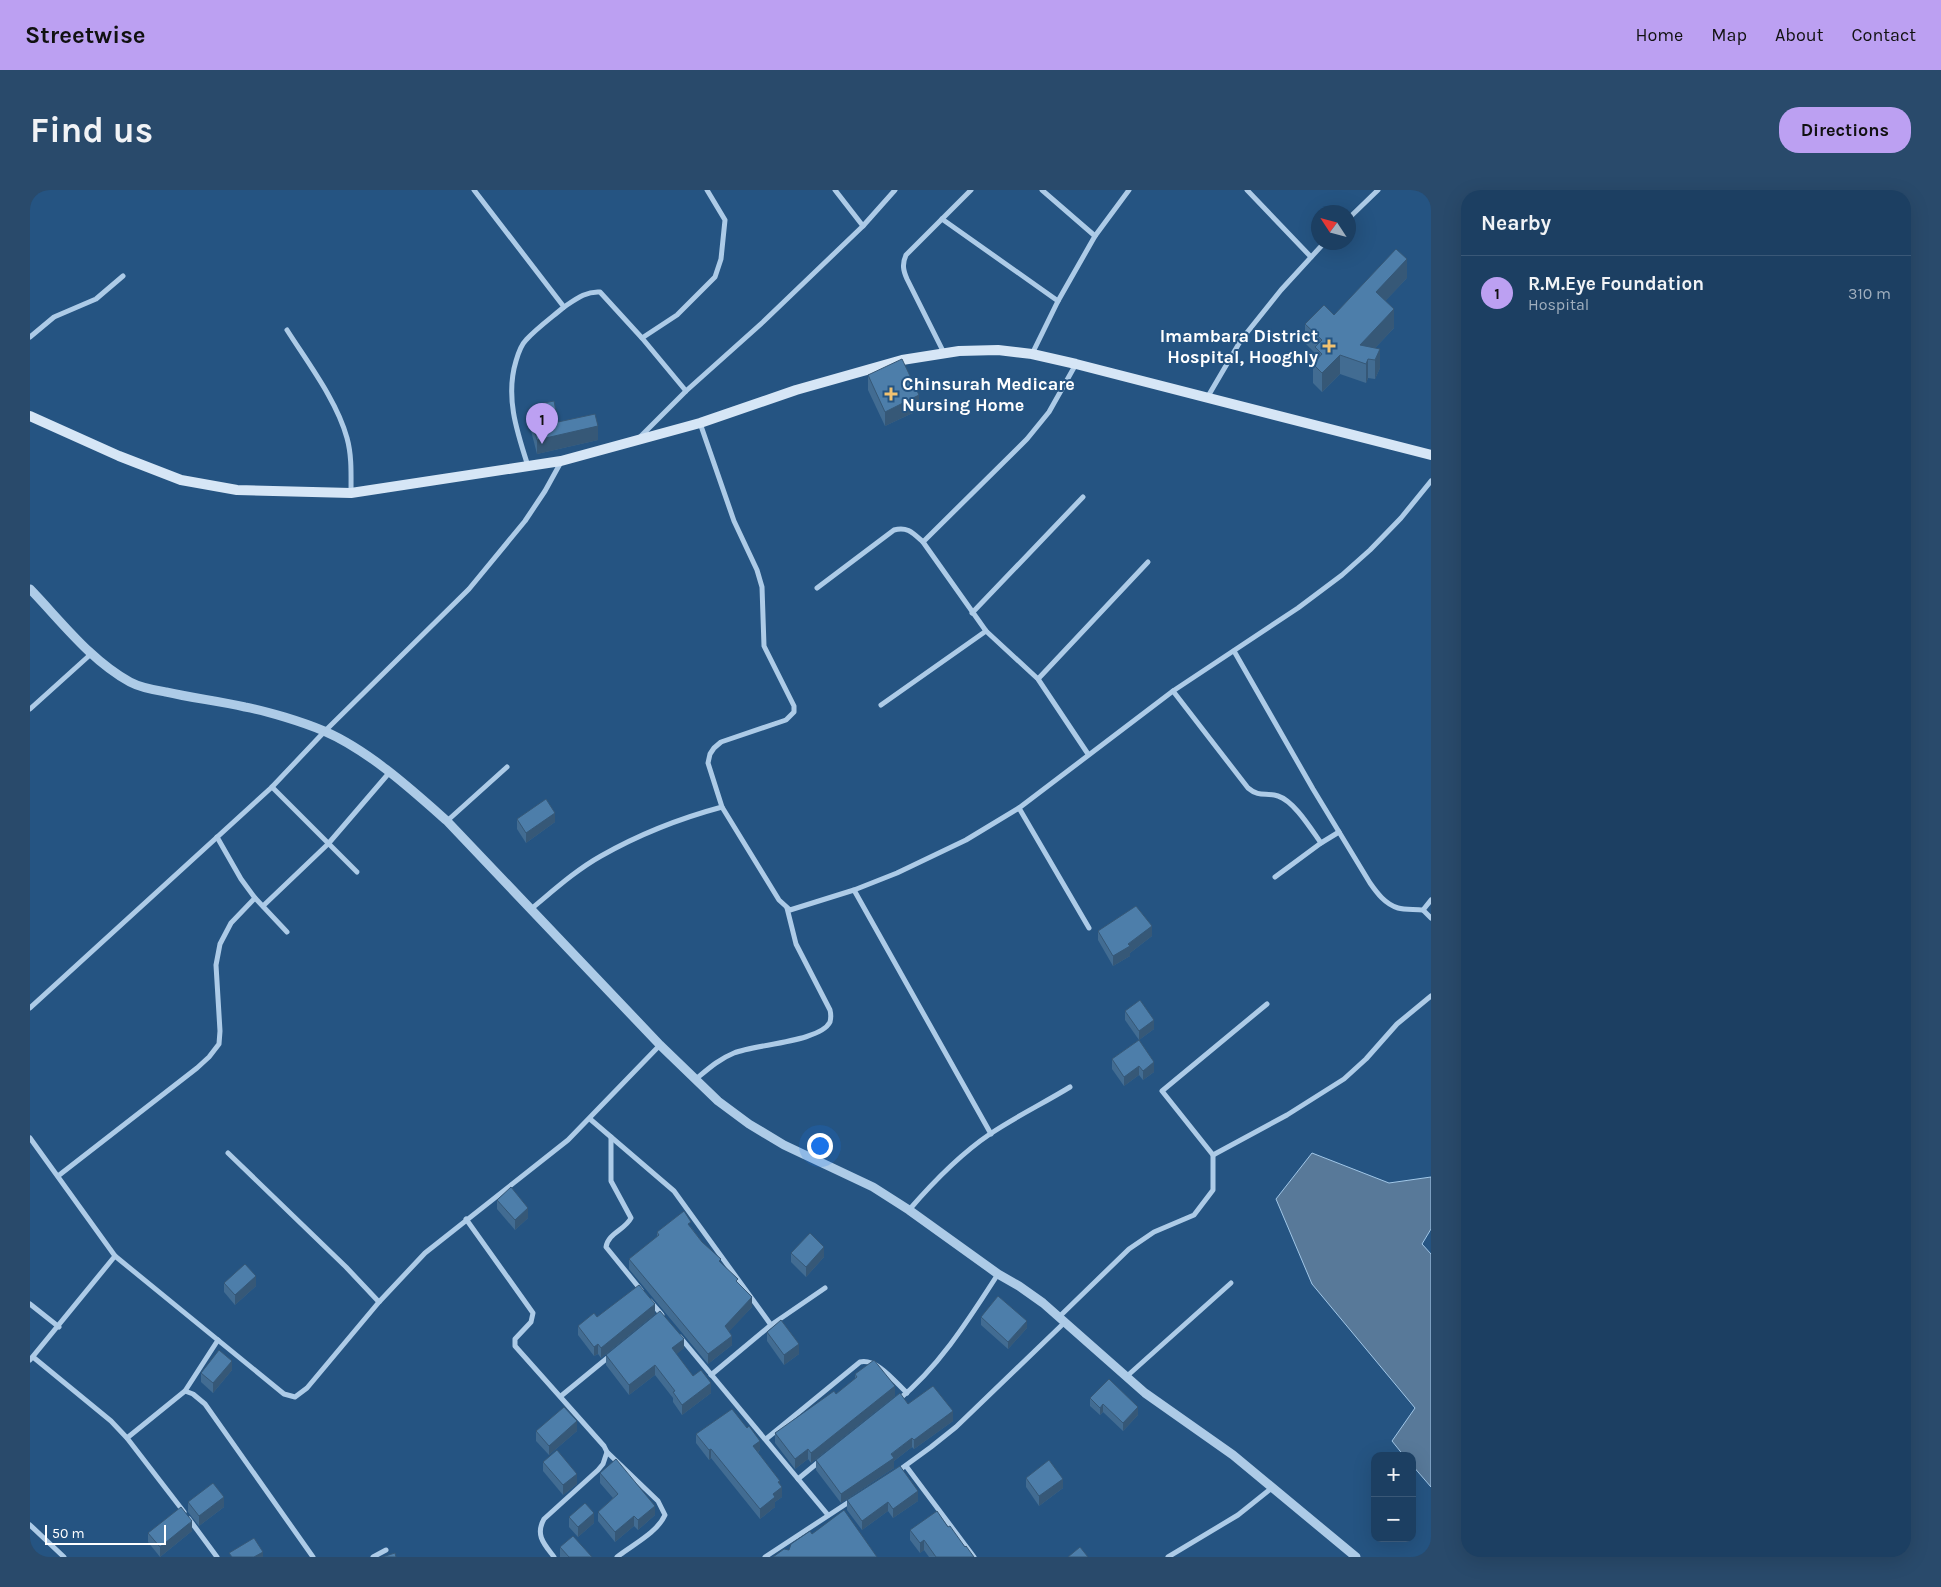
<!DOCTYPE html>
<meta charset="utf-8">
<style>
:root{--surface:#1c3f62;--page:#294a6b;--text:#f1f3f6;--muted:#a0afbe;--line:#3a5877;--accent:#bca0f2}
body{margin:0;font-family:Karla,sans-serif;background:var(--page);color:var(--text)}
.controls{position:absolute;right:15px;bottom:15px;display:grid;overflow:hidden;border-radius:10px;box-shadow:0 5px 20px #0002}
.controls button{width:45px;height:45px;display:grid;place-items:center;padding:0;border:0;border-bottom:1px solid var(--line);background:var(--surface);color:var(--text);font:25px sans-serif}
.compass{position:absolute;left:1281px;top:15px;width:45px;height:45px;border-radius:50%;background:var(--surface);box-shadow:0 5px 20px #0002;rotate:306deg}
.scale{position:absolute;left:15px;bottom:12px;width:121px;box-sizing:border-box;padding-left:5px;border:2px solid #fff;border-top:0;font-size:14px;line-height:18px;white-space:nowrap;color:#fff;-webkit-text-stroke:4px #255482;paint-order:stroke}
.you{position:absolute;left:789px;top:955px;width:18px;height:18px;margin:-12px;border:4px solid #fff;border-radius:50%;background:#1a73e8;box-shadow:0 0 0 8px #1a73e833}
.badge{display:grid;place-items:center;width:32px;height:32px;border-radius:50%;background:var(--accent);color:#111;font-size:16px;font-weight:700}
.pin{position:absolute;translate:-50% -41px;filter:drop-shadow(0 1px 2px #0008)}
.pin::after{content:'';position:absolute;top:26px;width:18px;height:15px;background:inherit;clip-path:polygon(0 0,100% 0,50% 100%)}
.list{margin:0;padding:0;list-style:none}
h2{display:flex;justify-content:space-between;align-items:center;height:65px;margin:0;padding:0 20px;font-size:21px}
h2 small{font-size:16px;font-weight:400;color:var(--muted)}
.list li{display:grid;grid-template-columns:32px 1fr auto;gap:15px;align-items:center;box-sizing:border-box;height:75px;padding:0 20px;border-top:1px solid var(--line)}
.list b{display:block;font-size:19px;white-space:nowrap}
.list p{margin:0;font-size:16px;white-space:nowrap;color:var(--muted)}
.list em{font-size:16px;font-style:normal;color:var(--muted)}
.map{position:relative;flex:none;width:1401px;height:1367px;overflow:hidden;border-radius:20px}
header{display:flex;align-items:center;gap:30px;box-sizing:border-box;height:70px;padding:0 25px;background:var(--accent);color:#111}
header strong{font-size:24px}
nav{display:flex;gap:28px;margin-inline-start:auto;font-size:18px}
.intro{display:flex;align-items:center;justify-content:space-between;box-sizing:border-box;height:120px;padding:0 30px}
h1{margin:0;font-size:35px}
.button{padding:12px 22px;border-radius:20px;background:var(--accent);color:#111;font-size:18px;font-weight:700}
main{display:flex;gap:30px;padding:0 30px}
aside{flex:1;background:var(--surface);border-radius:20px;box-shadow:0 5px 20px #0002}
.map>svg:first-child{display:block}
.water{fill:#587999;stroke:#a1c7e8}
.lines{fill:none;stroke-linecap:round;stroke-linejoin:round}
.minor{stroke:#adcbe7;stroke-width:5}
.tertiary{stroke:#adcbe7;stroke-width:9}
.secondary{stroke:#d6e6f6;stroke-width:10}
.wall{fill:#426c92}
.shaded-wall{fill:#365877}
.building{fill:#4d7eaa;stroke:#365877}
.poi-dot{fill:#f1c271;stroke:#255482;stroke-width:2}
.labels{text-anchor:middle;stroke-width:4;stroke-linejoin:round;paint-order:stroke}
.poi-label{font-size:18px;font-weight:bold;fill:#fff;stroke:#255482;text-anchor:end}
</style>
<header>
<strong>Streetwise</strong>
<nav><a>Home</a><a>Map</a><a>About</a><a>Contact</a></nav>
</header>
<div class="intro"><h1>Find us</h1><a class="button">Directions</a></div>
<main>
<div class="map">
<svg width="1401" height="1367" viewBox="0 0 1401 1367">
<rect width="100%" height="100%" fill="#255482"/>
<path class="water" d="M1282,963L1359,993L1401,987V1039L1392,1054L1401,1064V1297L1382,1275V1266H1374L1362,1251L1385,1218L1282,1094L1246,1009Z"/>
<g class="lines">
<g class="minor">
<path d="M444,0L534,117C521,128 507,138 496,150C491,155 488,164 486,171C475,207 487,242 498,276"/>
<path d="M805,0L833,36"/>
<path d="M1012,0L1065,46"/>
<path d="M1217,0L1281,67"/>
<path d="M912,29L1028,111"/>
<path d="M1318,29L1348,0"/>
<path d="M534,117C546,109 556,101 570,102L612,148L656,201"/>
<path d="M257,140C278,173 307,211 317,248C322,266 321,285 321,303"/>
<path d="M0,147L24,127L66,109L93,86"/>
<path d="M612,148L647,125L685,87L691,69L695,30L677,0"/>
<path d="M914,163L877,89C873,80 872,74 876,65L941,0"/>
<path d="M1002,164L1028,111L1065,46L1099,0"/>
<path d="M1046,174L1019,222L997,249L893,352L956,441L1008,489L1058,564"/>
<path d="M1177,208L1211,150L1251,100L1295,52"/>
<path d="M670,233L704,331L727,380L732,397L734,456L764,516V522L756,530L691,552L684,558L680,564L678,573L692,617"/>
<path d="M609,248L656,201L733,132L833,36L865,0"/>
<path d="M787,398L864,340C877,336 883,343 893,352"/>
<path d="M942,423L1053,307"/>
<path d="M1204,461L1283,599L1340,693C1347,703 1355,714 1368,718C1375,720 1385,719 1393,720L1401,728"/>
<path d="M1008,489L1118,372"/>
<path d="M1143,501L1218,598C1230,608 1235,602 1248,606C1264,611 1281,639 1291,653"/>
<path d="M851,515L956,441"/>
<path d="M0,519L61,464"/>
<path d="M242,597L327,682"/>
<path d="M989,618L1059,738"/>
<path d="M417,631L477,577"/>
<path d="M187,647L211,689L225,708L257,742"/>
<path d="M1245,687L1291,653L1309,642"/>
<path d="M824,700L961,944"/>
<path d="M233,716L298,654L359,583"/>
<path d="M501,719C524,700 546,680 571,666C608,645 651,628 692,617L749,710L760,720L824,700L867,683L936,650L989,618L1143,501L1268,418L1312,385L1340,360L1371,328L1401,291"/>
<path d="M1393,720L1401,710"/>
<path d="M0,818L242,597L295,541L439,399L495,331L515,301L531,272"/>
<path d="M666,889C678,879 689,869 704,863C726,854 790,852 800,832C801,828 801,824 800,820L766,754L757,718"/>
<path d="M560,929L644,1001L741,1135"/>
<path d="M581,947V991L601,1028C595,1040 578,1043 576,1057L611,1100"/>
<path d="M0,948L85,1066L254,1204L265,1207L277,1198L349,1112L395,1063L538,950L630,855"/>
<path d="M198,963L316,1077L349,1112"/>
<path d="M1183,965L1257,925L1314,889L1336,869L1367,834L1401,806"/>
<path d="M28,986L167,878L179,867L189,854L190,841L186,775L190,754L201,733L225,708"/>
<path d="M879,1020C904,991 929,965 960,944C985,927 1014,913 1040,897"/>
<path d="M436,1029L503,1123L501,1132L485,1149V1156L574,1256L577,1262L573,1274L568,1280L514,1329C505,1345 514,1354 524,1367"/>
<path d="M620,1111L632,1125"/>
<path d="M0,1114L29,1137"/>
<path d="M1029,1127L1099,1059L1124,1042L1164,1025L1183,1000V965L1132,901L1237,814"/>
<path d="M650,1147L798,1325"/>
<path d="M3,1167L81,1231L97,1248L154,1322"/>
<path d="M0,1170L85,1066"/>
<path d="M681,1185L741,1135L795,1098"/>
<path d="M1096,1187L1201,1093"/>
<path d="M155,1201L163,1204L175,1214L283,1367"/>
<path d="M531,1206L581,1165"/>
<path d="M867,1211C909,1177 939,1129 968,1084"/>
<path d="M97,1248L155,1201L188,1150"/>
<path d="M736,1249L830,1172C847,1168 865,1192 877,1203"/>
<path d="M577,1262L628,1311L635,1325C627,1343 602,1355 587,1367"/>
<path d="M876,1276L944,1367"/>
<path d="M868,1281L901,1257L926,1237L1035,1132"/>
<path d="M768,1289L791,1270"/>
<path d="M159,1329L187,1367"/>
<path d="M0,1335L34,1367"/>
<path d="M343,1367L356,1360"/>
<path d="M735,1367L822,1310"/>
<path d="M1138,1367L1208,1325L1243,1297"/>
</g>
<path class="tertiary" d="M0,399C31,431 60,470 100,492C111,498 124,500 136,502C162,508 189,511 215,517C237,521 273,532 294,541C338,560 381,599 417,631L630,855L688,911L719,934L754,955L843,997L879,1020L968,1084L989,1096L1013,1113L1115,1203L1203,1265L1326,1367"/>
<path class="secondary" d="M0,226L89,266L151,290L207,300L321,303L531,271L670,233L766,200L872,170L929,161L968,160L1002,164L1046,174L1401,265"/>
</g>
<g class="wall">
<path d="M1377,88L1355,111L1364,138L1345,158L1350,178L1345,189L1338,188L1336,193L1310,184L1292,202L1283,193V174L1285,172V163L1275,153V134L1304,125Z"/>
<path d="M838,185L889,220L855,236L838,200Z"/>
<path d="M509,214L528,232L568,250L507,264L499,233V219L509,217Z"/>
<path d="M487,629L525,632L496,653L487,639Z"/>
<path d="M1068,741L1122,746L1100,763V766L1083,776L1068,750Z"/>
<path d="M1095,821L1124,839L1109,850L1095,830Z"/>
<path d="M1109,850L1124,882L1113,890L1109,885L1094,896L1082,879V869Z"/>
<path d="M467,1010L498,1028L485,1040L467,1019Z"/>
<path d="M661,1037L672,1052L708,1093L722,1117L699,1141L702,1155L678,1174L599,1079V1069L627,1047V1042Z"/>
<path d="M761,1063L794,1067L776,1087L761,1072Z"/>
<path d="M194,1093L226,1096L205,1115L194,1102Z"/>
<path d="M625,1124L571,1168L568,1164L564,1166L548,1145V1136L567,1127Z"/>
<path d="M951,1127L997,1138L978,1159L951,1135Z"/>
<path d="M737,1142L769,1164L754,1175L737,1151Z"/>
<path d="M654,1158L646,1164L663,1186L681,1203L652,1225L643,1212V1208L625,1185L599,1205L576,1175V1165Z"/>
<path d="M202,1180L183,1203L171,1192V1183Z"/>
<path d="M825,1184L865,1206L781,1273L778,1269L765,1279L745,1253V1243L806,1204L825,1189Z"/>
<path d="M1060,1208L1108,1225L1093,1241L1073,1222L1070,1225L1060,1216Z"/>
<path d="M878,1214L923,1231L884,1259L882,1257L864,1271V1278L811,1313L786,1280V1270Z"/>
<path d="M506,1241H547L519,1265L506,1251Z"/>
<path d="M666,1244L730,1260L728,1262L750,1295L752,1307L745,1312V1317L730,1329L681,1268L679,1270L666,1253Z"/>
<path d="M513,1272L547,1294L533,1305L513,1281Z"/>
<path d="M570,1283L625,1325L608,1340L604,1336L585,1352L568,1331V1322L583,1308L570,1293Z"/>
<path d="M996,1288L1033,1298L1009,1316L996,1297Z"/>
<path d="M817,1310L888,1311L863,1328L858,1321L832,1340L817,1320Z"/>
<path d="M158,1312L194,1317L169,1336L158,1322Z"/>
<path d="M539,1327L564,1333L548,1347L539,1337Z"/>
<path d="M918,1337L944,1367H899L894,1360L890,1363L880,1350V1340Z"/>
<path d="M162,1341L130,1367L118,1352V1343Z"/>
<path d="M530,1357L562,1367H530Z"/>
</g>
<g class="shaded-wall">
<path d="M1377,69V88L1346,121V102Z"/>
<path d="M1364,119V138L1332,172L1330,155Z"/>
<path d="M1350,159V178L1345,189V170Z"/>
<path d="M1310,165V184L1292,202V183Z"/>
<path d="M1338,169V188L1336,193V174Z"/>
<path d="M889,205V220L855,236V222Z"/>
<path d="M568,236V250L507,264V250Z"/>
<path d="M525,623V632L496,653V643Z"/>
<path d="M1122,736V746L1100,763V766L1083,776V766Z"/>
<path d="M1124,830V839L1109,850V841Z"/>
<path d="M1124,872V882L1113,890V881Z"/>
<path d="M1109,876V885L1094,896V887Z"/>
<path d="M498,1018V1028L485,1040V1030Z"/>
<path d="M794,1057V1067L776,1087V1077Z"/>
<path d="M226,1086V1096L205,1115V1105Z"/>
<path d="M722,1107V1117L695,1146V1136Z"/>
<path d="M625,1114V1124L571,1168V1158Z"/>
<path d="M997,1131V1138L978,1159V1152Z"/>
<path d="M702,1146V1155L678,1174V1164Z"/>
<path d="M654,1149V1158L642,1168V1158Z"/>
<path d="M568,1154V1164L564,1166V1157Z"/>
<path d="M769,1154V1164L754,1175V1165Z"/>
<path d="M202,1171V1180L183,1203V1193Z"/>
<path d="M625,1175V1185L599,1205V1195Z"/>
<path d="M681,1193V1203L652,1225V1215Z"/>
<path d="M865,1196V1206L781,1273V1263Z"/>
<path d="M1073,1214V1222L1070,1225V1218Z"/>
<path d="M1108,1217V1225L1093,1241V1233Z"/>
<path d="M923,1221V1231L884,1259V1250Z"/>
<path d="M547,1231V1241L519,1265V1256Z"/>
<path d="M882,1248V1257L864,1271V1278L811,1313V1304Z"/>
<path d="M730,1251V1260L723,1266V1256Z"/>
<path d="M681,1259V1268L679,1270V1260Z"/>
<path d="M778,1259V1269L765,1279V1269Z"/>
<path d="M547,1284V1294L533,1305V1295Z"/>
<path d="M1033,1289V1298L1009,1316V1306Z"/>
<path d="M750,1291V1299L752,1297V1307L745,1312V1317L730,1329V1319L743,1304L748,1292Z"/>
<path d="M888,1301V1311L863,1328V1319Z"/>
<path d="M194,1307V1317L169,1336V1326Z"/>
<path d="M858,1312V1321L832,1340V1331Z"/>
<path d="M625,1316V1325L608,1340V1330Z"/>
<path d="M564,1323V1333L548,1347V1337Z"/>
<path d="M604,1326V1336L585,1352V1342Z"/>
<path d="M162,1331V1341L130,1367V1357Z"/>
<path d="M894,1350V1360L890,1363V1353Z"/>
<path d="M233,1362V1367H224Z"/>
</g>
<g class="building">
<path d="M1366,59L1377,69L1346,102L1364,119L1330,155L1350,159L1345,170L1338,169L1336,174L1310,165L1292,183L1283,174L1292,164L1285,157L1292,150L1275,134L1294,115L1304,125Z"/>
<path d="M872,169L889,205L855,222L838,185Z"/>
<path d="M524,211L528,232L565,224L568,236L507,250L499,219L509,217V214Z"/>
<path d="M516,609L525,623L496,643L487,629Z"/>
<path d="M1106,716L1122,736L1098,754L1100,756L1083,766L1068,741Z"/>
<path d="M1110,810L1124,830L1109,841L1095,821Z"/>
<path d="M1109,850L1124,872L1113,881L1109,876L1094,887L1082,869Z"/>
<path d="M481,997L498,1018L485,1030L467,1010Z"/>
<path d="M654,1021L661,1032L658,1034L672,1052L691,1069L689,1071L708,1089L706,1091L722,1107L695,1136L702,1146L678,1164L599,1069L629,1045L627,1042Z"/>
<path d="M780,1043L794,1057L776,1077L761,1063Z"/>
<path d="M215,1074L226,1086L205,1105L194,1093Z"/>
<path d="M609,1095L625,1114L571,1158L568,1154L564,1157L548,1136L564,1123L567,1127Z"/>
<path d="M968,1106L997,1131L978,1152L951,1127Z"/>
<path d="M630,1121L654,1149L642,1158L663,1186L671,1180L681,1193L652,1215L643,1202L645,1201L625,1175L599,1195L576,1165Z"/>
<path d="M751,1130L769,1154L754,1165L737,1142Z"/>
<path d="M189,1160L202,1171L183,1193L171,1183Z"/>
<path d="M844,1170L865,1196L781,1263L778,1259L765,1269L745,1243L804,1201L806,1204L827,1187L825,1184Z"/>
<path d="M1079,1189L1108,1217L1093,1233L1073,1214L1070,1218L1060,1208Z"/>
<path d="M903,1196L923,1221L884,1250L882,1248L861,1264L864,1268L811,1304L786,1270L870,1203L878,1214Z"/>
<path d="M534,1217L547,1231L519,1256L506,1241Z"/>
<path d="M702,1219L717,1238L719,1236L730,1251L723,1256L750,1291L748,1292L752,1297L743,1304L745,1307L730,1319L681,1259L679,1260L666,1244Z"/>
<path d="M527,1260L547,1284L533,1295L513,1272Z"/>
<path d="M586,1269L625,1316L608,1330L604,1326L585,1342L568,1322L588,1304L570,1283Z"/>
<path d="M1019,1270L1033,1289L1009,1306L996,1288Z"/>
<path d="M870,1276L888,1301L863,1319L858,1312L832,1331L817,1310Z"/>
<path d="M183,1293L194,1307L169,1326L158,1312Z"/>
<path d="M555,1313L564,1323L548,1337L539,1327Z"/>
<path d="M151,1317L162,1331L130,1357L118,1343Z"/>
<path d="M814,1320L847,1367H743L754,1359L759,1360L761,1354L780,1341L782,1344Z"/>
<path d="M907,1321L918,1337L920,1336L935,1357L936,1356L944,1367H906L894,1350L890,1353L880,1340Z"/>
<path d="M543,1346L562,1367H539L530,1357Z"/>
<path d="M224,1348L233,1362L224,1367H202L199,1363Z"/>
<path d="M1050,1357L1058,1367H1038Z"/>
<path d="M365,1363L366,1367H352Z"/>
</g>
<g class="poi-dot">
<path d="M1296.5 148.5h5v5h5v5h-5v5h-5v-5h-5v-5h5z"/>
<path d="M858.5 196.5h5v5h5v5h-5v5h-5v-5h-5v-5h5z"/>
</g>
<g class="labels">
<g class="poi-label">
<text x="1288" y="152">Imambara District<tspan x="1288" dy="21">Hospital, Hooghly</tspan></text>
<text x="872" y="200" text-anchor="start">Chinsurah Medicare<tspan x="872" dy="21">Nursing Home</tspan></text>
</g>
</g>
</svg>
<div class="controls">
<button>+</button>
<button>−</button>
</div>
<svg class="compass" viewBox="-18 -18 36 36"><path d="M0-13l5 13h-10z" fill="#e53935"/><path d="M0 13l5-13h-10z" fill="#a0afbe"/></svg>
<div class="scale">50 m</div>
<div class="you"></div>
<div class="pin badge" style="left:512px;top:254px">1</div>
</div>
<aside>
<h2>Nearby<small></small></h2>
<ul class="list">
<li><span class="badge">1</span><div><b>R.M.Eye Foundation</b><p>Hospital</p></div><em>310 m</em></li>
</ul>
</aside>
</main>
